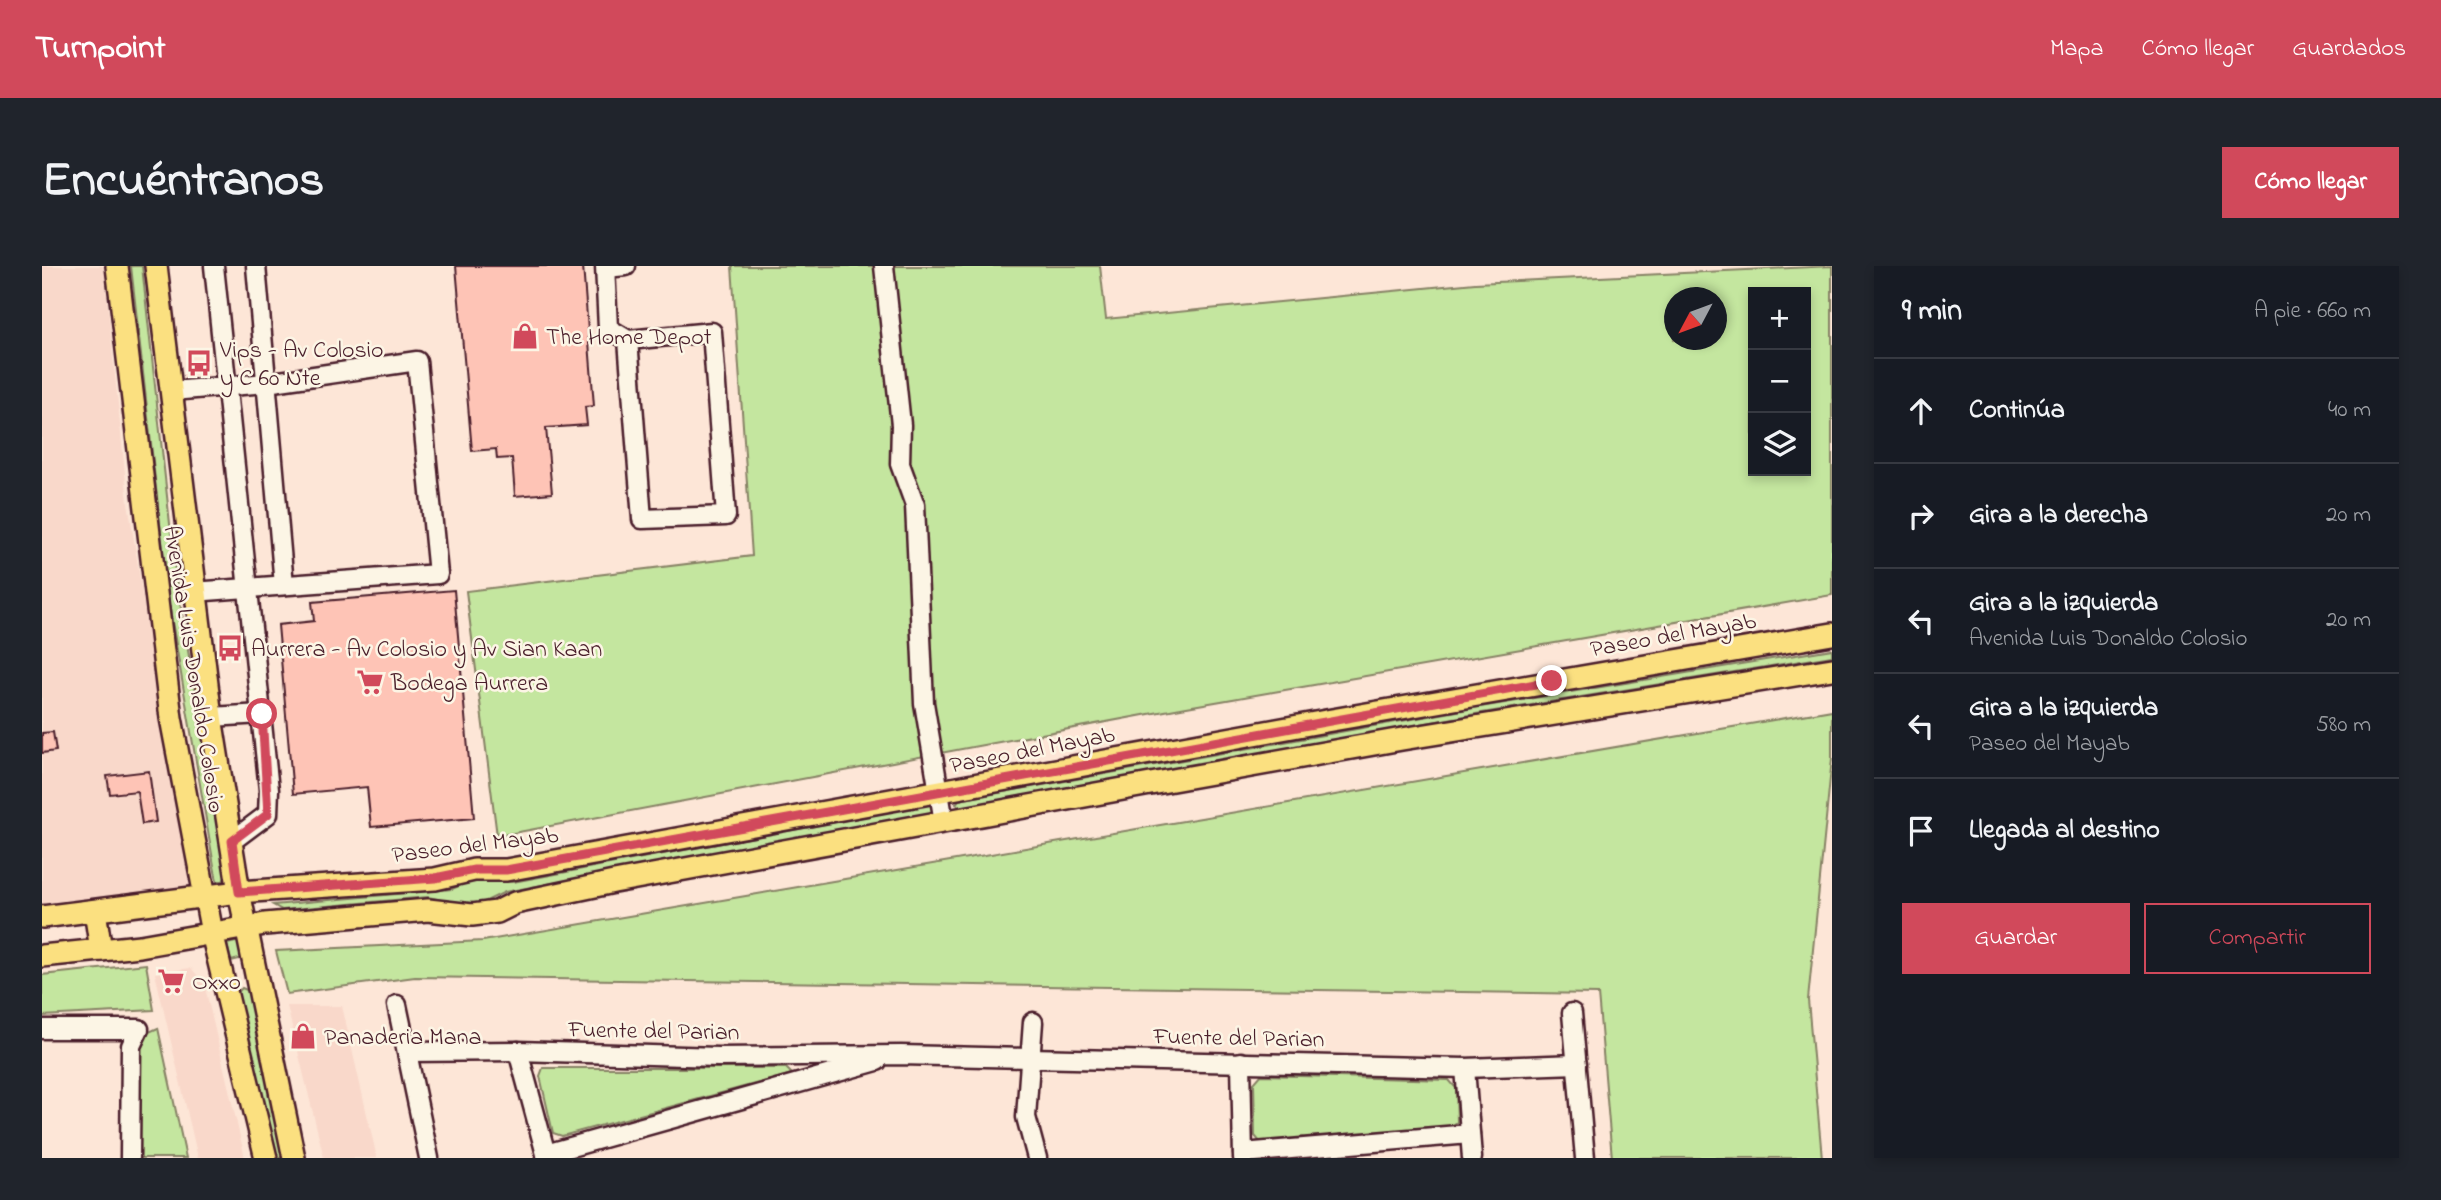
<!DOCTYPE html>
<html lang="es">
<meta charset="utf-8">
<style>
:root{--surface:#171b24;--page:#20242c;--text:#f1f3f6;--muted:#9ea1a6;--line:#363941;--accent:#d1495b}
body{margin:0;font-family:"Indie Flower",sans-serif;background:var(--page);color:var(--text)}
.controls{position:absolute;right:21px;top:21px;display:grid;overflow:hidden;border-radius:0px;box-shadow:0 4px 10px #0003}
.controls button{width:63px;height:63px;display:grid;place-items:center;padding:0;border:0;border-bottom:2px solid var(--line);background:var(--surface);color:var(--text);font:35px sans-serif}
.compass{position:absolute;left:1622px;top:21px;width:63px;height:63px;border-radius:50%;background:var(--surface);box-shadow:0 4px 10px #0003;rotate:229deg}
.stop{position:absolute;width:21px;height:21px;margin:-16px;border:5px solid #d1495b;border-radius:50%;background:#fff}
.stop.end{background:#d1495b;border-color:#fff;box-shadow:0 2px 7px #0008}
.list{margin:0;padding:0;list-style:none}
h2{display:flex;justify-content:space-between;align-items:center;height:91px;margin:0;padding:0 28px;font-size:30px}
h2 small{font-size:23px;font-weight:400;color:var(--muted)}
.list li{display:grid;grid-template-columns:46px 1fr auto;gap:21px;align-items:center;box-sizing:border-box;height:105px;padding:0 28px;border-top:2px solid var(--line)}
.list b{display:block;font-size:26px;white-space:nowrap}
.list p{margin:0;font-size:23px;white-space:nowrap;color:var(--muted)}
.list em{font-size:23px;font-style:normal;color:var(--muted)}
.actions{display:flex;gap:14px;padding:21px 28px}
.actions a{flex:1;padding:16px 0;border:2px solid var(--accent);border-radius:0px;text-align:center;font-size:24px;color:var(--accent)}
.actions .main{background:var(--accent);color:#fff}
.icon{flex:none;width:38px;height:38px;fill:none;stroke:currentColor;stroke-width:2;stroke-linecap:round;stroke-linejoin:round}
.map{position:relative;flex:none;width:1790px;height:892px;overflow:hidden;border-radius:0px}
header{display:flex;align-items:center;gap:42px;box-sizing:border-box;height:98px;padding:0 35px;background:var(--accent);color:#fff}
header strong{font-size:33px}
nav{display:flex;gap:38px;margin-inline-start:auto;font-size:24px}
.intro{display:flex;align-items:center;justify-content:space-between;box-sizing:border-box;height:168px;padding:0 42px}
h1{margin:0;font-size:49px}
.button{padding:18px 32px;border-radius:0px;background:var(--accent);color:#fff;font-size:24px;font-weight:700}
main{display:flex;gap:42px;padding:0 42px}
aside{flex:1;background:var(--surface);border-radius:0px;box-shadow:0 4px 10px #0003}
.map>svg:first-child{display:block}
.built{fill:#f9d8ca}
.green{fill:#c4e69f;stroke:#878265;stroke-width:2;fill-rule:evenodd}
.building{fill:#fec4b6;stroke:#4a1f2b;stroke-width:2}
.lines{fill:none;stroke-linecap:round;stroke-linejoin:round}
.minor-casing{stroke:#4a1f2b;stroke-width:23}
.major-casing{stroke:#4a1f2b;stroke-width:26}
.minor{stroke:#fcf5e5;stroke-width:18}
.major{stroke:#fbe080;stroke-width:21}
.route{stroke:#d1495b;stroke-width:9}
.labels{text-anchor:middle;stroke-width:5;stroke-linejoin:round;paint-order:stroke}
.poi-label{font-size:24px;fill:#4a1f2b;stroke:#fcf5e5;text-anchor:start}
.street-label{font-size:24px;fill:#4a1f2b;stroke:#fcf5e5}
</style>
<header>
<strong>Turnpoint</strong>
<nav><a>Mapa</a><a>Cómo llegar</a><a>Guardados</a></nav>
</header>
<div class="intro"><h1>Encuéntranos</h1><a class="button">Cómo llegar</a></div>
<main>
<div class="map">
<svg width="1790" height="892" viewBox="0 0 1790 892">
<rect width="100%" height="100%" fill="#fde6d7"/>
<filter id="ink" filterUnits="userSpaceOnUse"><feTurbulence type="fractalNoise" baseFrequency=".0143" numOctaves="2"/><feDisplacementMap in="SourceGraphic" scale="14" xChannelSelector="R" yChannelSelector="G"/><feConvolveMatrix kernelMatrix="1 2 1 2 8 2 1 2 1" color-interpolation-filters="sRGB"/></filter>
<g filter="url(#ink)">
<g class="built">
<path d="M0,0H62L86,237L148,623L0,639Z"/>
<path d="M149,702L162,717L203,892H156L113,707Z"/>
<path d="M245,740H300L335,892H282Z"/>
</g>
<g class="green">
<path d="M89,0H100L134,313L184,610L181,615H175L172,600L127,338Z"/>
<path d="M690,0H1058L1064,53L1433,17L1790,0V329L1139,442L455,570L424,325L710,290ZM1711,26H1764V205H1711ZM1632,32H1674V74H1632Z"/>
<path d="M1790,383V390L1434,448L919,541L914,538L917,534L1432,442Z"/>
<path d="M1790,444V492L1766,734L1780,892H1570L1556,728L373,711L245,728L234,685L441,675Z"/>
<path d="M890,538L894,543L892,546L463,626L438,638L423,639L386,631L240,644L231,639L410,623L433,613L471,616Z"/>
<path d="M198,675L201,692L189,695L185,678Z"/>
<path d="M104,698L112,744L0,750V709Z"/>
<path d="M200,722L207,725L244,892H233L195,727Z"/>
<path d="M116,762L144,892H91L92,792L107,766Z"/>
<path d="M501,802H744L750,808L520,870L511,867L498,810Z"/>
<path d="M1219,809L1407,814L1414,822L1415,856L1408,861L1219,877L1213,870L1212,817Z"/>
</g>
<g class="building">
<path d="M414,0H541L552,140L543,141L545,159L504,162L510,227L473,230L470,192L455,193L454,183L430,185Z"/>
<path d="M412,324L432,552L329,561L325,521L251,528L236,359L272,355L270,336Z"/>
<path d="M11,466L14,485L0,487V467Z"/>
<path d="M107,505L114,556L100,558L95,525L68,528L65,510Z"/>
</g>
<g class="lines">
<g class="minor-casing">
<g id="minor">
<path d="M172,0L227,524L226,548L190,575"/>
<path d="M214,0L242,319"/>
<path d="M563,0L566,62L586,74L600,253L684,250L670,66L586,74"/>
<path d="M842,0L859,159L858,198L873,239L882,437L902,556"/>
<path d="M564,2L584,0"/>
<path d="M130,125L224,117L375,95L396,308L151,326"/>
<path d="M169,451L220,448"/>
<path d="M355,739L387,892"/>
<path d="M1530,747L1543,892"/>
<path d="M991,756L984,851L995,892"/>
<path d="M0,763H97L89,780L88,892"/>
<path d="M476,785L505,892"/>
<path d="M365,786L476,785L676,791L859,789L1423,802L1535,798"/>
<path d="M1199,796L1201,892"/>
<path d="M1423,802L1430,892"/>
<path d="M1201,887L1428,868"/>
<path d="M504,888L835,795"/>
</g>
</g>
<g class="major-casing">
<g id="major">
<path d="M75,0L129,452L170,667L224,892"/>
<path d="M114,0L169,451L197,626L252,892"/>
<path d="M53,645L59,684"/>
<path d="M0,651L197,626L393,613L432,604H464L1284,455L1790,368"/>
<path d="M0,690L98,680L223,658L386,644L430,649L455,646L473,637L572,616L1125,515L1360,473L1790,403"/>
</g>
</g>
<use href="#minor" class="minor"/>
<use href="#major" class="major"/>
</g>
</g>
<g class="lines" filter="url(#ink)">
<path class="route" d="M220,448L226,548L190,575L197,626L393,612L432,604H464L1510,415"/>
</g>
<defs>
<g id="shop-bare" transform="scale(2.1)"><path d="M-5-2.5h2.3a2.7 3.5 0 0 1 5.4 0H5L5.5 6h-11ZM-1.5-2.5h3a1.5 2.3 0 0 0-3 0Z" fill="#d1495b" stroke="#fcf5e5" stroke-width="2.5" paint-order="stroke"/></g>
<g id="bus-bare" transform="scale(2.1)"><path d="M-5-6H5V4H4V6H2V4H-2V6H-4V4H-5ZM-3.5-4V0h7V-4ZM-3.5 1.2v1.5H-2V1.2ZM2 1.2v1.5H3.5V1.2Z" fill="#d1495b" stroke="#fcf5e5" stroke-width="2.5" paint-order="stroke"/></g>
<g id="supermarket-bare" transform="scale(2.1)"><path d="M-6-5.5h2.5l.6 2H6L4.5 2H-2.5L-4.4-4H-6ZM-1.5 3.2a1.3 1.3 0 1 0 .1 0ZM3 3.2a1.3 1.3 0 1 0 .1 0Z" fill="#d1495b" stroke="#fcf5e5" stroke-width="2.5" paint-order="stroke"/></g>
</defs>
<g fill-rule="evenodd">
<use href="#shop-bare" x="483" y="70"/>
<use href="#bus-bare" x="157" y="97"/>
<use href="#bus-bare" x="188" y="382"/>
<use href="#supermarket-bare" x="328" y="416"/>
<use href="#supermarket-bare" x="129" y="715"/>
<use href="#shop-bare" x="261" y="770"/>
</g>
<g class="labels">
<g class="poi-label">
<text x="504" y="78">The Home Depot</text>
<text x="178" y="91">Vips - Av Colosio<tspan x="178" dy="28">y C 60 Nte</tspan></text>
<text x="209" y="390">Aurrera - Av Colosio y Av Sian Kaan</text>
<text x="349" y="424">Bodega Aurrera</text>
<text x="150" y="723">Oxxo</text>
<text x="282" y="778">Panaderia Mana</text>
</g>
<g class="street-label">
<text transform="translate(1631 368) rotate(-10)" y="8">Paseo del Mayab</text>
<text transform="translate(153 403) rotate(81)" y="8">Avenida Luis Donaldo Colosio</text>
<text transform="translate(990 483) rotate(-11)" y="8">Paseo del Mayab</text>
<text transform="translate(433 578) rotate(-7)" y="8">Paseo del Mayab</text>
<text transform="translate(612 764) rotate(1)" y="8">Fuente del Parian</text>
<text transform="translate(1197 771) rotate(1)" y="8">Fuente del Parian</text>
</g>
</g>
</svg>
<div class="controls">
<button>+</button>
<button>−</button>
<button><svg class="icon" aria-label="layers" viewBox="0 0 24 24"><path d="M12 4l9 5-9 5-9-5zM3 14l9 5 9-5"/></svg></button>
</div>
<svg class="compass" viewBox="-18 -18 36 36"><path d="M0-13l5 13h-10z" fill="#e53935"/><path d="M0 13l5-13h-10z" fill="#9ea1a6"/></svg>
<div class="stop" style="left:220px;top:448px"></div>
<div class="stop end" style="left:1510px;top:415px"></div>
</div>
<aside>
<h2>9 min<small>A pie · 660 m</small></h2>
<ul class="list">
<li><svg class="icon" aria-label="ahead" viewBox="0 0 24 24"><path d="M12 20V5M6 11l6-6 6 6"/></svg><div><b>Continúa</b></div><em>40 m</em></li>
<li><svg class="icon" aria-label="right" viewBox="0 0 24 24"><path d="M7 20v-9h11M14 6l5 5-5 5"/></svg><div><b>Gira a la derecha</b></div><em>20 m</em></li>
<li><svg class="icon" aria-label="left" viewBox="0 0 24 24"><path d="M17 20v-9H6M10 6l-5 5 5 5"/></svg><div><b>Gira a la izquierda</b><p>Avenida Luis Donaldo Colosio</p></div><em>20 m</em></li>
<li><svg class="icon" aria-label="left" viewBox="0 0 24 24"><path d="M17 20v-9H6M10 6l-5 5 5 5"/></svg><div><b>Gira a la izquierda</b><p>Paseo del Mayab</p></div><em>580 m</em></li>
<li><svg class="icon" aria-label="arrive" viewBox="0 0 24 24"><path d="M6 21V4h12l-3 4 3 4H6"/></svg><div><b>Llegada al destino</b></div></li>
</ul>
<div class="actions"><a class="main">Guardar</a><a>Compartir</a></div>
</aside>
</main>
